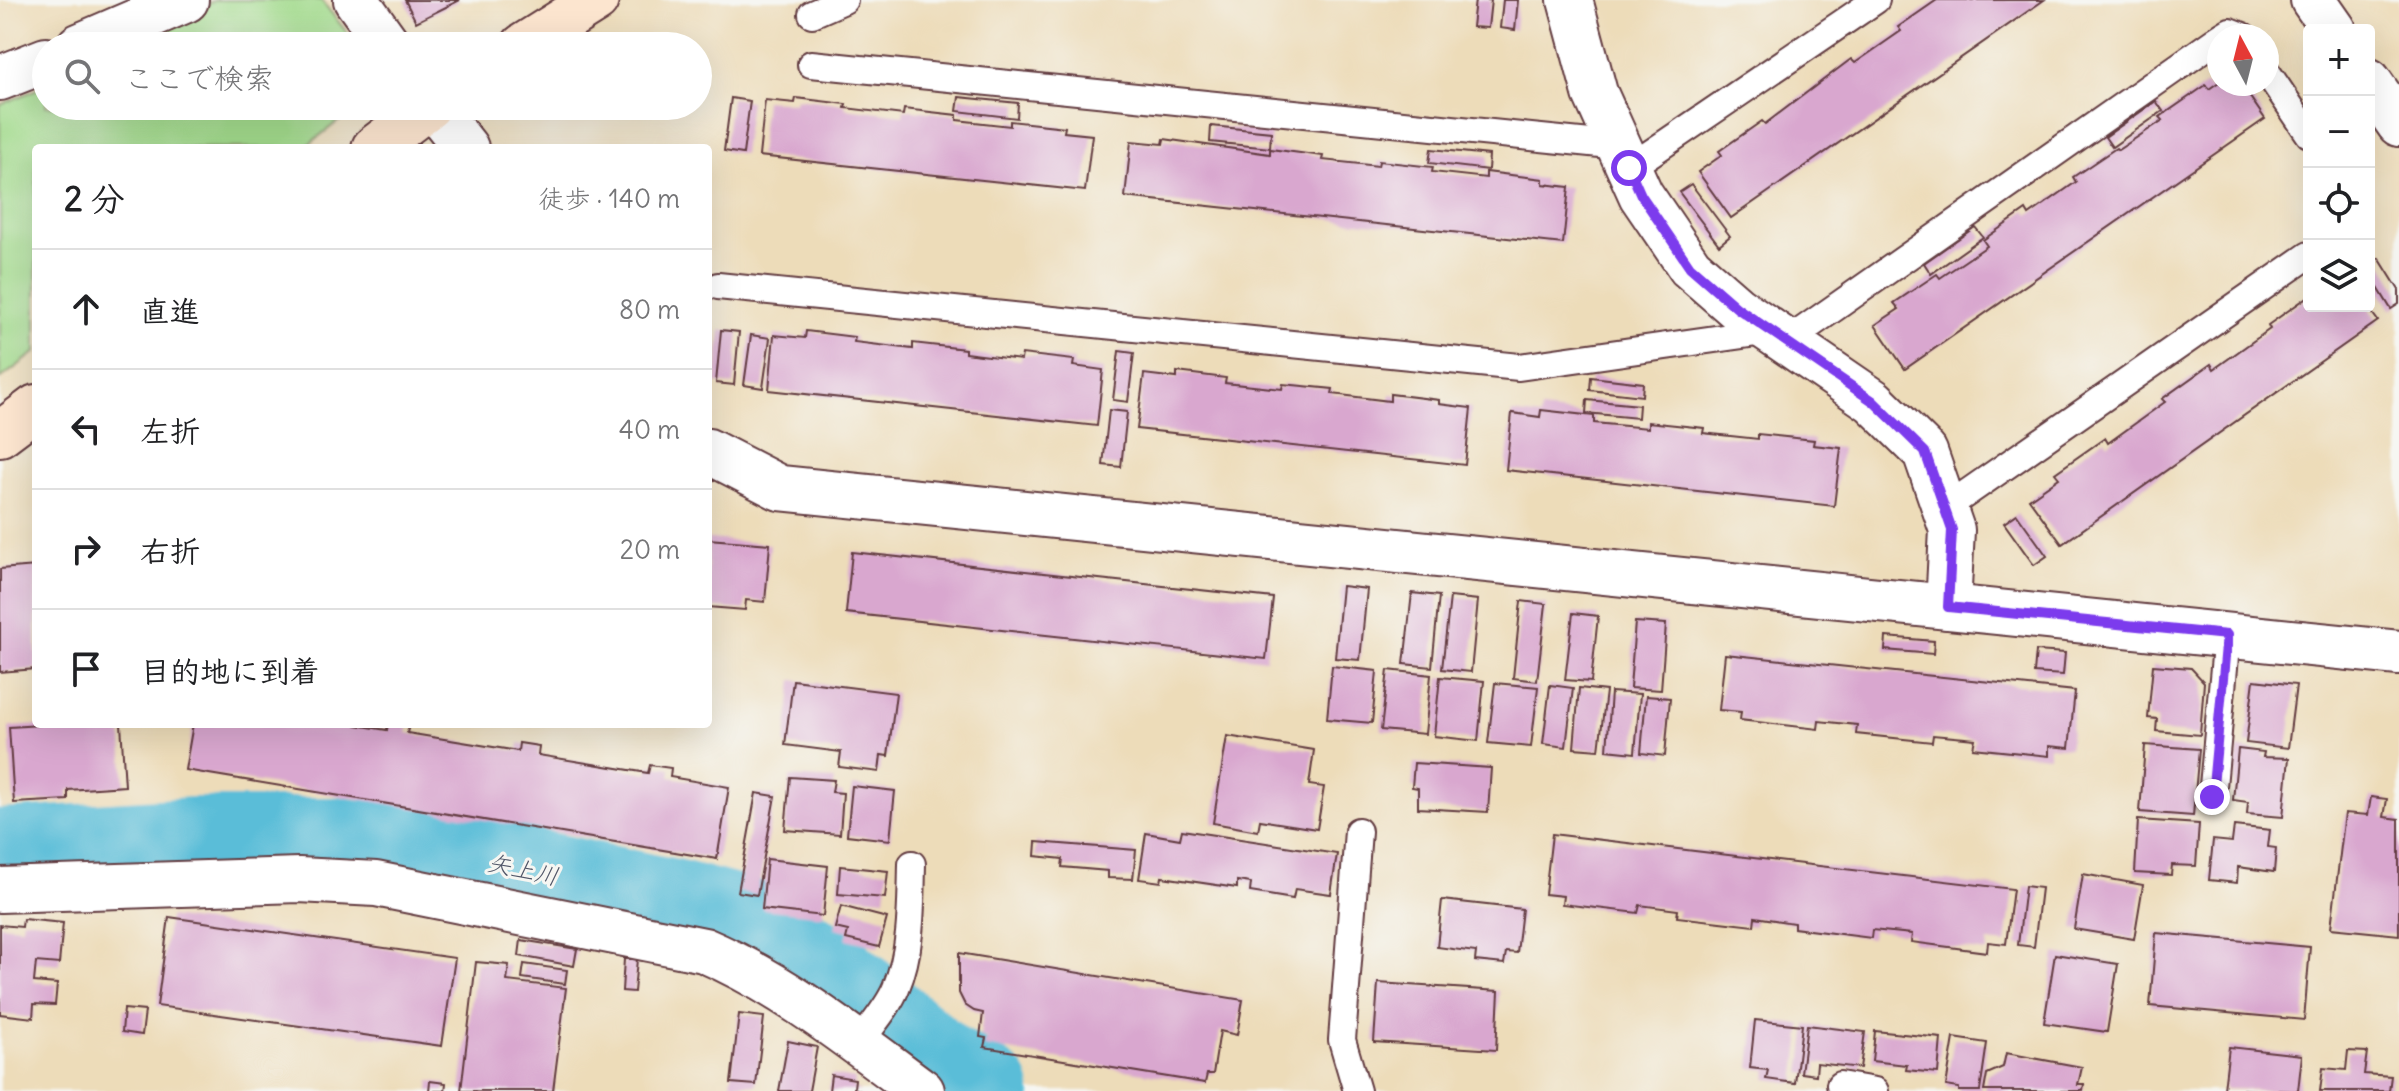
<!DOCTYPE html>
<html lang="ja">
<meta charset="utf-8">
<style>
:root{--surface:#fff;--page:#f2f2f2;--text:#202124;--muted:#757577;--line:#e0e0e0}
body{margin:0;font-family:Delius,"Klee One",sans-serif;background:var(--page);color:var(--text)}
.controls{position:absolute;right:24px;top:24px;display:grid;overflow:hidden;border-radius:8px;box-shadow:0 8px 32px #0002}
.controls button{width:72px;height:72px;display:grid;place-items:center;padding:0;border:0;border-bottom:2px solid var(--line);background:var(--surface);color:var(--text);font:40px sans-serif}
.compass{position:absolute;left:2207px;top:24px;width:72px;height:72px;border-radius:50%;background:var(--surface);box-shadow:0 8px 32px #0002;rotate:353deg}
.stop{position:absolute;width:24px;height:24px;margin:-18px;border:6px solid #7c3aed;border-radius:50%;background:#fff}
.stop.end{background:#7c3aed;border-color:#fff;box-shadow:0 2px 8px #0008}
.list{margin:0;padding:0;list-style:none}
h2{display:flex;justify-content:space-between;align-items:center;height:104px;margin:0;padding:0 32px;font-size:34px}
h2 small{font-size:26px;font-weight:400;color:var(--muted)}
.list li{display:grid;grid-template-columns:52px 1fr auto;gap:24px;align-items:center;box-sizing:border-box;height:120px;padding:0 32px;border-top:2px solid var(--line)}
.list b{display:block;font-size:30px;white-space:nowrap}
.list em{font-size:26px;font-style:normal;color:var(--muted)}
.icon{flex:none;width:44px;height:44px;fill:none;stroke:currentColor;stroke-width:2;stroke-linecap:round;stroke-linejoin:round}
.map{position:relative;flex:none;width:2399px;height:1091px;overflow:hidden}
.search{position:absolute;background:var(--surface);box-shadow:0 8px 32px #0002;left:32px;top:32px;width:680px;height:88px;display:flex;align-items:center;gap:20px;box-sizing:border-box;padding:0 28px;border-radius:44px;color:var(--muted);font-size:30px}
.panel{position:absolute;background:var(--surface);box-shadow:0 8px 32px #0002;left:32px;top:144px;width:680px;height:584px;border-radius:8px}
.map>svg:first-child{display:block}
.green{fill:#a2da8c;stroke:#767c5c;stroke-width:2}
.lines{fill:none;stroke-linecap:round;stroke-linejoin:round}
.river{stroke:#5abdd8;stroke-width:86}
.building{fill:#d9a7cf}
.lane-casing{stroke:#623b40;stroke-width:30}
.street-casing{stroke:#623b40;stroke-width:48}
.secondary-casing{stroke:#623b40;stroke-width:48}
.lane{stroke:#fff;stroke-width:26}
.street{stroke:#fff;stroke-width:44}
.secondary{stroke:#fce5cf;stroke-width:44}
.route{stroke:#7c3aed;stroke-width:10}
.labels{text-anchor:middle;stroke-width:6;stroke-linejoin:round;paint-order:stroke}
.water-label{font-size:24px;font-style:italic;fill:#505668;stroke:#f6f6f2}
</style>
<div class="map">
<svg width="2399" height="1091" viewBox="0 0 2399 1091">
<rect width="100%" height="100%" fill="#f6f6f2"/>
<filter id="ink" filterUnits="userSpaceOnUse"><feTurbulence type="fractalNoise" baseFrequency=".0125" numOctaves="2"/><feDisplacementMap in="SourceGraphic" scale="16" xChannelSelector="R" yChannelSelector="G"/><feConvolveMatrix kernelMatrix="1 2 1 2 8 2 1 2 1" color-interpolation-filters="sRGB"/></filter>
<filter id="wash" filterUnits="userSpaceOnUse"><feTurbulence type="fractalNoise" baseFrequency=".006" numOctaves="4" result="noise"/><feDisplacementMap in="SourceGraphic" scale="32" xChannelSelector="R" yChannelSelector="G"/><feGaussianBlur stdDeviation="1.8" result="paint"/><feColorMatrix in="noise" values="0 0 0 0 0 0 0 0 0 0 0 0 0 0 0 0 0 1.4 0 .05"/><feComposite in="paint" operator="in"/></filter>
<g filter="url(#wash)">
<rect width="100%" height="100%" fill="#eddcb9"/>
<g class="green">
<path d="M215,0H321L358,46H123Z"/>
<path d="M46,85V106H358L304,148H36V352L0,379V105Z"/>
</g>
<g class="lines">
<path class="river" d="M0,852L195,840H335L435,851L674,902L768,927L832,971L942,1064L988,1091"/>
</g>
<g id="blocks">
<g class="building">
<path d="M405,0H460L416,22Z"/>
<path d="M1475,0H1491L1488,28L1472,27Z"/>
<path d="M1503,0H1518L1515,30L1500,28Z"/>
<path d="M1937,0H2044L1731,218L1698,172L1722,155L1719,151L1762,121L1765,124L1851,59L1855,63L1901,31L1898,27Z"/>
<path d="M2219,82L2241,84L2265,119L1905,369L1875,325L1899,309L1894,303L1937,274L1940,278L1987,246L1983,240L2026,210L2029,215L2076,182L2073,177L2116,148L2118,150L2163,120L2160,117L2206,85L2209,89Z"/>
<path d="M959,97L1018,103L1017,118L957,111Z"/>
<path d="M731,98L750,101L743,154L724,151Z"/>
<path d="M796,98L846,104L845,108L903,115L904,109L957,115V120L1010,126V121L1065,127L1064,132L1092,135L1085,191L759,156L765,100L795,103Z"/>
<path d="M2156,101L2163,111L2112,147L2105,137Z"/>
<path d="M1211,126L1271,132L1270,148L1210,142Z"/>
<path d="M1164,139L1270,154V149L1323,156L1322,160L1378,166L1379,161L1433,167L1432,172L1486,178V172L1543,179V184L1569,187L1563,244L1125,197L1131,141L1163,144Z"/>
<path d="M1431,149L1489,155L1488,170L1429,163Z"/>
<path d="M1691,184L1730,236L1719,245L1679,192Z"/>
<path d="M1975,227L1983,237L1931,274L1924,263Z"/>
<path d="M2379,258L2399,290V304L2391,309L2369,273V264Z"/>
<path d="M2309,296V306H2367L2378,321L2062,544L2029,499L2059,478L2055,473L2105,438L2108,443L2165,402L2162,399L2211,364L2214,369L2270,329L2268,325Z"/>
<path d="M721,330L739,332L734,385L716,383Z"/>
<path d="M806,331L855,337L854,342L913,349V343L965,349V353L1021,360L1022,354L1074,360L1073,366L1103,370L1097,426L769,390L774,335L805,338Z"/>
<path d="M751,335L770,338L763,388L744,385Z"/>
<path d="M1119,351L1134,353L1128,402L1113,400Z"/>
<path d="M1177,372L1226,378L1225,383L1282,389L1283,384L1333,389L1332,394L1390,401V394L1439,400V404L1471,408L1465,465L1137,429L1144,374L1177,378Z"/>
<path d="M1591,377L1643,383L1642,396L1590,390Z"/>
<path d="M1587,400L1639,405L1638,418L1586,413Z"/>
<path d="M1109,410L1127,412L1121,467L1103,465Z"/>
<path d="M1541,410L1594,416V423L1648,428V422L1704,428L1703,433L1758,439V434L1814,440L1813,445L1841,448L1834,506L1506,470L1512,413L1540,417Z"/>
<path d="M2017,514L2047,556L2034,565L2004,523Z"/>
<path d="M708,539L770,544L765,602L746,600L745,610L708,607Z"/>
<path d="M852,552L1273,598L1266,659L846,613Z"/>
<path d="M36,566V669L0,672V569Z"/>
<path d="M1342,586L1367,589L1360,660L1335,658Z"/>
<path d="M1412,593L1439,596L1432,667L1404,664Z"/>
<path d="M1450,597L1478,600L1471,672L1442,669Z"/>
<path d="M1521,601L1546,604L1537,681L1513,678Z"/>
<path d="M1573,613L1598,616L1591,682L1565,680Z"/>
<path d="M1635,622L1666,624L1661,690L1630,688Z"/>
<path d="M1886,637L1934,641L1933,654L1885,650Z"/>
<path d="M2036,651L2065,653L2063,675L2034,673Z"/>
<path d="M1725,654L2075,691L2069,748L2049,746V756L1973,748L1975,739L1933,735L1932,742L1856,734L1857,725L1819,721L1818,729L1740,720L1741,712L1719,710Z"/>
<path d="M2153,665L2191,668L2204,682L2200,735L2156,731L2157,719L2148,718Z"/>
<path d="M1332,666L1377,671L1372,723L1327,719Z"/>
<path d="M1388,670L1431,675L1425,734L1381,730Z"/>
<path d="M1440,677L1484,681L1478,741L1434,736Z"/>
<path d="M793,680L896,693L888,756L881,755L879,772L839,767L841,752L785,745Z"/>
<path d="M2254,680L2296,685L2288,748L2246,743Z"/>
<path d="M1495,683L1538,687L1531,747L1488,743Z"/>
<path d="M1550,685L1573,688L1566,747L1543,744Z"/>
<path d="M1579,688L1606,691L1599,750L1574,748Z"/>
<path d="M1611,692L1640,694L1635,753L1607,750Z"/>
<path d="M1646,696L1670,698L1665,756L1641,753Z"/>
<path d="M58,724H121L125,786L68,790V800L14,803L9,727Z"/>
<path d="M193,724H350L387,730L388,724H405L409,725L407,733L518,751L519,743L539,746L538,755L648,773L650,765L671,768L670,777L729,787L717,859L185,770Z"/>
<path d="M1227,736L1314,750L1309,785L1324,787L1317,829L1260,820L1258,831L1213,823Z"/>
<path d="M2145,745L2199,749L2193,816L2140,812Z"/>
<path d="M2238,749L2264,752L2263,757L2289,758L2283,817L2247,814L2248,802L2233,800Z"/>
<path d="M1414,763L1491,768L1488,812L1418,808V788L1412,787Z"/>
<path d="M790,777L834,780L832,792L843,793L840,834L785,830Z"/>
<path d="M852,786L895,791L890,840L847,835Z"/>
<path d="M756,793L775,796L757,895L738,892Z"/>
<path d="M2371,797L2387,799L2384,817L2399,819V935L2331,928L2345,813L2368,815Z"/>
<path d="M2138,820L2199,824L2196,866L2172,865L2171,875L2135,873Z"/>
<path d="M2234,826L2270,830L2268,847L2276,848L2274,872L2238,867L2237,883L2209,880L2213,840L2232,842Z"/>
<path d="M1182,830L1337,854L1331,894L1295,889L1293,899L1250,892L1251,883L1237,881V888L1162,877L1161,882L1139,879L1146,833L1180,839Z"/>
<path d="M1552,834L2013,889L2006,944L1988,942L1987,952L1911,942L1912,934L1872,930L1871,938L1794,928V923L1755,917L1754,926L1677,917L1678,910L1640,905L1638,913L1562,904L1563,896L1545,894Z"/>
<path d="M1036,842L1136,850L1133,879L1108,878V871L1062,867L1063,859L1035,856Z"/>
<path d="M767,859L828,866L823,916L762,909Z"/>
<path d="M840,866L888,871L885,898L838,894Z"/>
<path d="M2083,874L2143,885L2134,939L2074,929Z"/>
<path d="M2025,886L2041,888L2034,947L2018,945Z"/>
<path d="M1442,900L1522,909L1517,953L1506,952L1504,964L1475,961L1476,952L1437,947Z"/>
<path d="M841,906L887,918L879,947L846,939L848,931L835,928Z"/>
<path d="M169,917L455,958L442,1046L157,1006Z"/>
<path d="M23,919L63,923L59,964L36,962L34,982L57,984L55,1005L34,1004L33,1018L0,1014V925L22,927Z"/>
<path d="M2156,933L2310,947L2304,1020L2150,1006Z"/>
<path d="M521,940L577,949L574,966L519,956Z"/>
<path d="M959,953L1243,1000L1237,1035L1220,1031L1213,1074H1207L1205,1083L984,1047L986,1038L980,1037L983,1013L974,1011L965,1005L959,993Z"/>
<path d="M2055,954L2118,964L2107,1032L2044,1023Z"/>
<path d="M624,959H637L634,992L622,991Z"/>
<path d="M476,962L509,965L507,981L566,988L553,1091H461Z"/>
<path d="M524,964L567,970L565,984L522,978Z"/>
<path d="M1378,983L1499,991L1496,1050L1374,1042Z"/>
<path d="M124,1009L145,1011L142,1035L122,1032Z"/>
<path d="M739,1014L764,1017L756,1085L731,1083Z"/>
<path d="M1755,1020L1802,1025L1795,1083L1766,1079L1768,1070L1750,1068Z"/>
<path d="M1807,1025L1865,1032L1860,1068L1817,1063L1816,1075L1801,1073Z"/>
<path d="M1875,1031L1941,1038L1938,1073L1906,1070L1907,1065L1872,1061Z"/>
<path d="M1954,1038L1987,1043L1980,1091H1959V1088L1946,1086Z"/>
<path d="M788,1041L817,1047L809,1091H779Z"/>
<path d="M2229,1047L2302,1055L2298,1091L2224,1089Z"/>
<path d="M2348,1051L2367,1052L2364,1074L2391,1076L2389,1091H2320L2323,1068L2346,1070Z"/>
<path d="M2006,1053L2082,1067L2078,1085H2084L2083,1091H1984L1987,1074L2003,1067Z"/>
<path d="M831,1075L855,1079L854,1088L860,1091H829Z"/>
<path d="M430,1081L446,1083L445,1091H429Z"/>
</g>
</g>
</g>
<g filter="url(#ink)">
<use href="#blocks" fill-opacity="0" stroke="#623b40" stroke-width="2"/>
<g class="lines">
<g class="lane-casing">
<g id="lane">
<path d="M812,14L844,0"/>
<path d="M2222,36L2230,31L2243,36"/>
<path d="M811,64L1620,146"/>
<path d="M2267,72L2309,134"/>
<path d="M1629,168L1876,0"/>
<path d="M718,286L1519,367L1771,331"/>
<path d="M1786,342L2219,38"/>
<path d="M1944,509L2309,255"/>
<path d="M2212,797L2227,635"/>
<path d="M858,1045C870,1027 888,1008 896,988C912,949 911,906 912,864"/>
<path d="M1840,1085L1875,1091"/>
<path d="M1357,1091L1342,1040L1358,831"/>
</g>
</g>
<g class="street-casing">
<g id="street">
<path d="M356,0L389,46"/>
<path d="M1570,0L1595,93L1641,195L1690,267L1737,308L1873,401L1925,452L1952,530L1948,607"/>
<path d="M2313,0L2334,30"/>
<path d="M79,46L186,0"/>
<path d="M0,78L46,60"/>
<path d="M2369,81L2399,124"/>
<path d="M433,106L466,148"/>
<path d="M708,451L780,488L2399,653"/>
<path d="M0,890L299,880L376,884L704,950C784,984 853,1040 922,1091"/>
</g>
</g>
<g class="secondary-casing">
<g id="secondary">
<path d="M523,46L596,0"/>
<path d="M374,148L429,106"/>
<path d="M0,434L36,407"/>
</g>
</g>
<use href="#lane" class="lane"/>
<use href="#street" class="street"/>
<use href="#secondary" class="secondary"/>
</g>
</g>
<g class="lines" filter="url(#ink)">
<path class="route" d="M1629,168L1641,195L1690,267L1737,308L1873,401L1925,452L1952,530L1948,607L2227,635L2212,797"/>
</g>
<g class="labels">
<g class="water-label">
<text transform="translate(523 870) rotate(12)" y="8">矢上川</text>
</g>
</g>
</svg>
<div class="controls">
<button>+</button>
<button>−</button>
<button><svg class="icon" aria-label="locate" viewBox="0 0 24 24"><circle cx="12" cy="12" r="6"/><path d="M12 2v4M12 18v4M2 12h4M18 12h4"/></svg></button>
<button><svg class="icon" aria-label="layers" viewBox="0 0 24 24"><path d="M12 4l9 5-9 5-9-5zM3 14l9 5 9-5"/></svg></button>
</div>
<svg class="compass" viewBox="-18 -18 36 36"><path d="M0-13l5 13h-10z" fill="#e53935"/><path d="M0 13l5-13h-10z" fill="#757577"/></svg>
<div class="stop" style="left:1629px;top:168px"></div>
<div class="stop end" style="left:2212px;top:797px"></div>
<div class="search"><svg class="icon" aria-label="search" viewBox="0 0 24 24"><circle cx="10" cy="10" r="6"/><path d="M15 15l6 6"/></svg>ここで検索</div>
<section class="panel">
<h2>2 分<small>徒歩 · 140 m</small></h2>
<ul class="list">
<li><svg class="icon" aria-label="ahead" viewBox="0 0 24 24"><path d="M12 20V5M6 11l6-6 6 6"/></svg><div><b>直進</b></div><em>80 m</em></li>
<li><svg class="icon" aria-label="left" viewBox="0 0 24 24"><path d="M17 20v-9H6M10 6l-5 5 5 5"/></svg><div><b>左折</b></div><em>40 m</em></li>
<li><svg class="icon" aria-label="right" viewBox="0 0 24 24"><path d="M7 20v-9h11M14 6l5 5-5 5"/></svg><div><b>右折</b></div><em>20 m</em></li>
<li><svg class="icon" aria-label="arrive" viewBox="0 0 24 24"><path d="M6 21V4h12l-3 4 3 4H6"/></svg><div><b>目的地に到着</b></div></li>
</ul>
</section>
</div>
